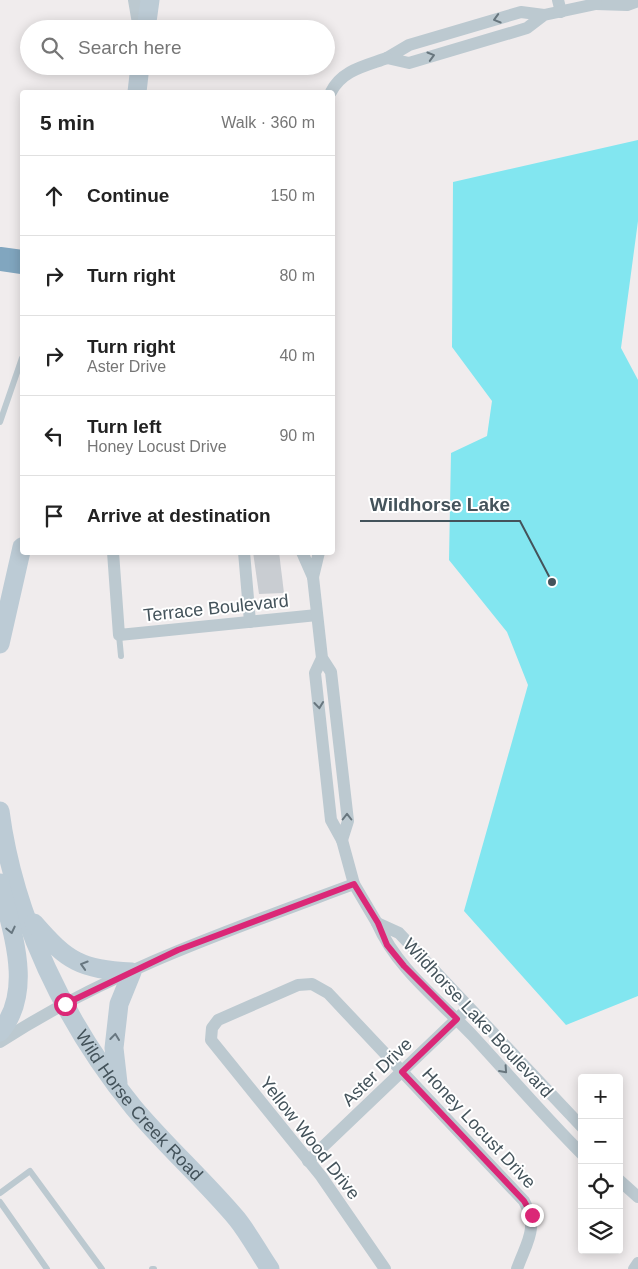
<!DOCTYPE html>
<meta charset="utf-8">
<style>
:root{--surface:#fff;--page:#f6f6f6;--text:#222;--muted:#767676;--line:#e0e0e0}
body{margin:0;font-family:Helvetica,sans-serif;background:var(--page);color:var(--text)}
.controls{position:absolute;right:15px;bottom:15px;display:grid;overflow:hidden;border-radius:5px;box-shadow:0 2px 12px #0003}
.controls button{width:45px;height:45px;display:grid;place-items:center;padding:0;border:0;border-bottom:1px solid var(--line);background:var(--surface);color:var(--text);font:25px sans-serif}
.stop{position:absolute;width:15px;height:15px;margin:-11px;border:4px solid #db2777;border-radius:50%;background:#fff}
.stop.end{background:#db2777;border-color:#fff;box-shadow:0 1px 5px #0008}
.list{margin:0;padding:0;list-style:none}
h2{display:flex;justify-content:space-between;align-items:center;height:65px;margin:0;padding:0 20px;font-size:21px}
h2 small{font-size:16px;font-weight:400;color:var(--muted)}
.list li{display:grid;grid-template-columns:32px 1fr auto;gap:15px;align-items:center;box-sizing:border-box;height:80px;padding:0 20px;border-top:1px solid var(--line)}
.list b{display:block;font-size:19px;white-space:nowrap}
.list p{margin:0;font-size:16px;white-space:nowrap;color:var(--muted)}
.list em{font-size:16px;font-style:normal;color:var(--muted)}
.icon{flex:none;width:28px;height:28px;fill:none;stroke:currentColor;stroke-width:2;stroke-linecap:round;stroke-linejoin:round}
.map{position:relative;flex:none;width:638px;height:1269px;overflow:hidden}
.search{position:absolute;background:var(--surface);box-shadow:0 2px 12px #0003;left:20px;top:20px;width:315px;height:55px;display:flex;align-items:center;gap:12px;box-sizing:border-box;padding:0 18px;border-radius:28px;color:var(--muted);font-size:19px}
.panel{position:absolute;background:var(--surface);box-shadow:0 2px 12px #0003;left:20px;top:90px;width:315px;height:465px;border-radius:5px}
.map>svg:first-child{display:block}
.water{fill:#82e6f0}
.building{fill:#c9cdd2}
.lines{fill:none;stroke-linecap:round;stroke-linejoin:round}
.service{stroke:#bcc9d0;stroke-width:6}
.minor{stroke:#bcc9d0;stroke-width:12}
.tertiary{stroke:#bcc9d0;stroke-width:16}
.secondary{stroke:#bccbd5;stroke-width:19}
.motorway{stroke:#81a6bf;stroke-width:24}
.oneway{stroke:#68767e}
.oneway2{stroke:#687780}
.route{stroke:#db2777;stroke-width:6}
.labels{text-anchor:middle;stroke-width:4;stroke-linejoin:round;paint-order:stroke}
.street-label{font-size:18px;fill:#44535b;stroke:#fff}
.leader{fill:none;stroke:#44535b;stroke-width:2}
.callout-dot{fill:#44535b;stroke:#fff;stroke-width:2}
.callout-label{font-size:19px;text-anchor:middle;font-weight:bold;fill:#44535b;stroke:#fff;stroke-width:4;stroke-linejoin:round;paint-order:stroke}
</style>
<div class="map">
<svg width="638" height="1269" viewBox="0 0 638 1269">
<rect width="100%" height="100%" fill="#f0eced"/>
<path class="water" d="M638,140V221L621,348L638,380V996L566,1025L464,911L528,685L507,632L449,560L451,453L487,436L492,401L452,347L453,182Z"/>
<path class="building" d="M253,552H279L284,593L259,594Z"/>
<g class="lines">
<g class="service">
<path d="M0,422L22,358"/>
<path d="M119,635L121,656"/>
<path d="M0,1193L30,1171L102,1269"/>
<path d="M0,1202L47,1269"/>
<path d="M152,1269H154"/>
</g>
<g class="minor">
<path d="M558,0L561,12"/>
<path d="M603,0L596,4L627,5L638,1"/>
<path d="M544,15L527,28L409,63L387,58L409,45L521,12L544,15L596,4"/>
<path d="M331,92C342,70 365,66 387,58"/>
<path d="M113,552L119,635L317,615"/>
<path d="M244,552L250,622"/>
<path d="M302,552L313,577L319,552"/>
<path d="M313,577L322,658L331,672L348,821L342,840L331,820L315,673L322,658"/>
<path d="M342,840L354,884L377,923"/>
<path d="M0,1042C109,971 233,929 354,884"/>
<path d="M582,1127L399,933L377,923C397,969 439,1000 473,1036C509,1075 544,1116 582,1154"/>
<path d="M308,1161L462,1014"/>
<path d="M619,1180L638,1197"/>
<path d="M385,1269L321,1176L211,1040L212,1028L218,1020L298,985L312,984L328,993L524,1201C539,1229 527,1241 517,1269"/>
<path d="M634,1269L638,1263"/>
</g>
<path class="tertiary" d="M136,0L141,29"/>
<g class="secondary">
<path d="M146,29L150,0"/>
<path d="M137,92L140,66"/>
<path d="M0,644L22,547"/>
<path id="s1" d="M0,811C14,918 66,1025 134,1108C166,1146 204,1180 237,1219C249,1234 259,1253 270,1269"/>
<path d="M0,883C11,930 35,990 0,1032"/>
<path d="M34,923C68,962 80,969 132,972L119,1004L114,1048L118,1083"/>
</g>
<path class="motorway" d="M0,259L22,262"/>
</g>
<defs><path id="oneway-chevron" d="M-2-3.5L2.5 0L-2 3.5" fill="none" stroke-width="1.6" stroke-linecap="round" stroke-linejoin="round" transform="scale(1.25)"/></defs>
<g class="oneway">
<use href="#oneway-chevron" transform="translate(497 19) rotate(164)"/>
<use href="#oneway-chevron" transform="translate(431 56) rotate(-16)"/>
<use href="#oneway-chevron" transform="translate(319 705) rotate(84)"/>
<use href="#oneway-chevron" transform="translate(347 817) rotate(-90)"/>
<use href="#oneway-chevron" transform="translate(504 1070) rotate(48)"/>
</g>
<g class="oneway2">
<use href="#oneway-chevron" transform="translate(11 930) rotate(77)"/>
<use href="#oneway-chevron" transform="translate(84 965) rotate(-163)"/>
<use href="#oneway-chevron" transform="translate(115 1037) rotate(-83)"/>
</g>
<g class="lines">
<path class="route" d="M65,1004L178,950L354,884L378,923L387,945L404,966L457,1019L402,1072L524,1201L532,1215"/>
</g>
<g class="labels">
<g class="street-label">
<text transform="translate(216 608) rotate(-6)" y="6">Terrace Boulevard</text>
<text transform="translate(478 1018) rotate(47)" y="6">Wildhorse Lake Boulevard</text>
<text transform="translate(377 1072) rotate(-44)" y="6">Aster Drive</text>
<text dy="6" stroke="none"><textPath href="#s1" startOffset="331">Wild Horse Creek Road</textPath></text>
<text transform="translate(479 1128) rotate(47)" y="6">Honey Locust Drive</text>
<text transform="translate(310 1138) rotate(52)" y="6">Yellow Wood Drive</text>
</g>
</g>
<path class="leader" d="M552 582L520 521H360"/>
<circle class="callout-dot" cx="552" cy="582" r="5"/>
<g class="callout-label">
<text x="440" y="511">Wildhorse Lake</text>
</g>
</svg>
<div class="controls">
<button>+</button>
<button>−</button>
<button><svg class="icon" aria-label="locate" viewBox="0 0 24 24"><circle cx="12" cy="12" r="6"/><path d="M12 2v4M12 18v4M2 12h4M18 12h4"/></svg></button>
<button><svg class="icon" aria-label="layers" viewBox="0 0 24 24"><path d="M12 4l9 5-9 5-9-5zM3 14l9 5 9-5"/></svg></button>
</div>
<div class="stop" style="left:65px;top:1004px"></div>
<div class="stop end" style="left:532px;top:1215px"></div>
<div class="search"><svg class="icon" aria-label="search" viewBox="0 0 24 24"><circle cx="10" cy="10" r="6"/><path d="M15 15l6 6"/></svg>Search here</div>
<section class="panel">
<h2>5 min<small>Walk · 360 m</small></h2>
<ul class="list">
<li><svg class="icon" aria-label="ahead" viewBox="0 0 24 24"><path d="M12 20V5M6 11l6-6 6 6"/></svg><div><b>Continue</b></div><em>150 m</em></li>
<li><svg class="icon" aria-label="right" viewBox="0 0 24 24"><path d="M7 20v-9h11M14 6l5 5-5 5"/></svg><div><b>Turn right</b></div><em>80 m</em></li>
<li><svg class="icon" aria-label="right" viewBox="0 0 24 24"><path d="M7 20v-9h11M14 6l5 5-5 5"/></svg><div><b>Turn right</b><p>Aster Drive</p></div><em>40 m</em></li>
<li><svg class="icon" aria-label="left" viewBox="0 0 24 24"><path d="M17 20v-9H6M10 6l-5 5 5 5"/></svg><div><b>Turn left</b><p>Honey Locust Drive</p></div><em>90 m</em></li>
<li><svg class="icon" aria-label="arrive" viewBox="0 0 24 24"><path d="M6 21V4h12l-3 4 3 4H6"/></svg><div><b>Arrive at destination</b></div></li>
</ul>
</section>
</div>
